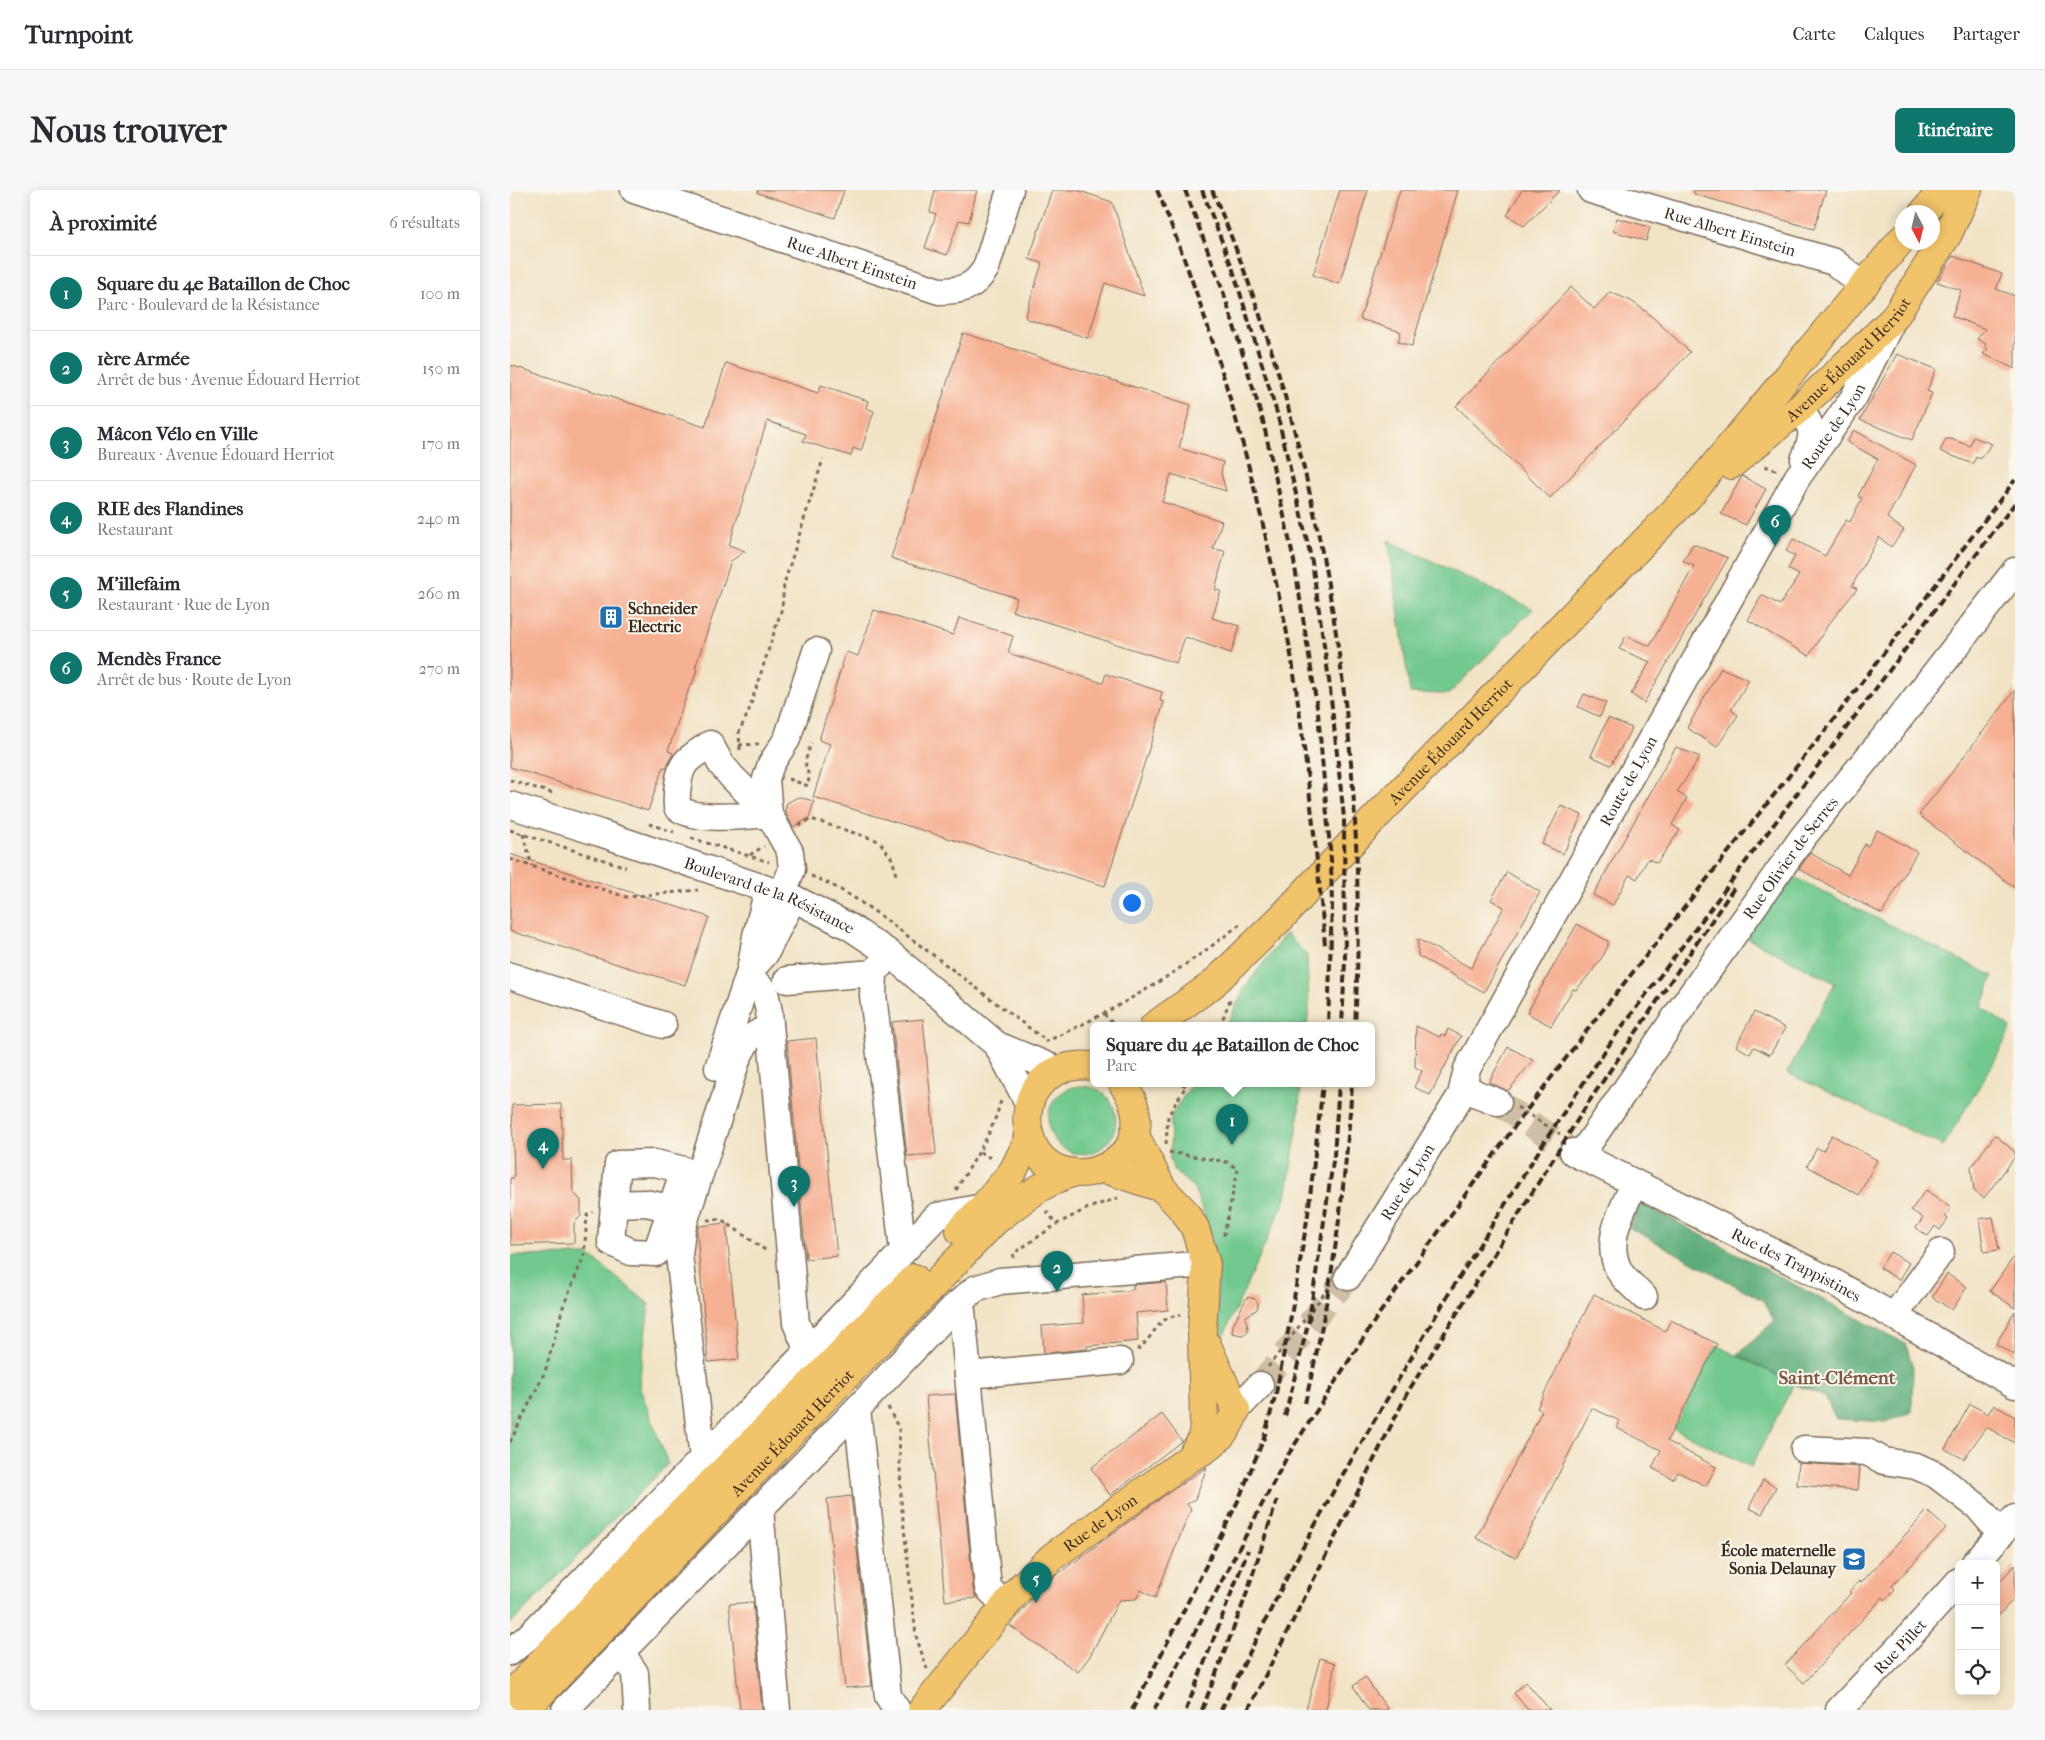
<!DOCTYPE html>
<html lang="fr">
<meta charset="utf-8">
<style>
:root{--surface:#fff;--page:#f7f7f7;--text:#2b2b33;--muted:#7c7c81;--line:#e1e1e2;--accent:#0f766e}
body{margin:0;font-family:"IM FELL French Canon",serif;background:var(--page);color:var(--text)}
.controls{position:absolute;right:15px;bottom:15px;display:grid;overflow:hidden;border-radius:8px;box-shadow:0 2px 12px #0003}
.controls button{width:45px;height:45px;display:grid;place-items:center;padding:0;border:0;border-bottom:1px solid var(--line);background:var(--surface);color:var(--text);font:25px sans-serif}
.compass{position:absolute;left:1385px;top:15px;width:45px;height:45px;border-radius:50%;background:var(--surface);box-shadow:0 2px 12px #0003;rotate:173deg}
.you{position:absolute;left:621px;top:712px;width:18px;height:18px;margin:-12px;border:4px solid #fff;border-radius:50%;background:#1a73e8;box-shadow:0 0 0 8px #1a73e833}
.badge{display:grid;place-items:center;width:32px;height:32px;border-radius:50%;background:var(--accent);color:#fff;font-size:16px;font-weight:700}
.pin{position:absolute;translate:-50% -41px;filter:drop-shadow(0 1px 2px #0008)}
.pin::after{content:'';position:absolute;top:26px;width:18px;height:15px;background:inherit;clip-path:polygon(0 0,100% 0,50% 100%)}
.popup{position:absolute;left:580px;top:832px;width:285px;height:65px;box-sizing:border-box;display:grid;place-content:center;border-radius:8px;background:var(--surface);filter:drop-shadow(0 1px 4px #0005);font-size:16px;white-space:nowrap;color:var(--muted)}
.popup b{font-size:19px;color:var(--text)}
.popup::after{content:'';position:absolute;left:50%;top:100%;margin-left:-10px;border:10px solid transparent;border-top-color:var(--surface)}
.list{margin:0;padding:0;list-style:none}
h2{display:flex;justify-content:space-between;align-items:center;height:65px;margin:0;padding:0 20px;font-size:21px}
h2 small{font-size:16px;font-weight:400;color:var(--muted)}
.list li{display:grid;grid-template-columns:32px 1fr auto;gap:15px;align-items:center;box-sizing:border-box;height:75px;padding:0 20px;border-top:1px solid var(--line)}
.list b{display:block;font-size:19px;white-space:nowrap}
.list p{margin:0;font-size:16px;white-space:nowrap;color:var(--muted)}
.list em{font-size:16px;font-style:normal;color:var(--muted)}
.icon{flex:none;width:28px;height:28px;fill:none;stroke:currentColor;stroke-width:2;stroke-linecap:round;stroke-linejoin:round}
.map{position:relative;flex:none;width:1505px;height:1520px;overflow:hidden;border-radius:8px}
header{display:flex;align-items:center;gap:30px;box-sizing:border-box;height:70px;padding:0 25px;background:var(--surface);border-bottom:1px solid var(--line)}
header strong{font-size:24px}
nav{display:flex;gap:28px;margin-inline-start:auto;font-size:18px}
.intro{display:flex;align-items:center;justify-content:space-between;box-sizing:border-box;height:120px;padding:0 30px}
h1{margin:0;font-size:35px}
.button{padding:12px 22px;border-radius:8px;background:var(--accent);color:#fff;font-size:18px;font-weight:700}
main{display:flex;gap:30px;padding:0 30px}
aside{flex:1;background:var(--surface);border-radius:8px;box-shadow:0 2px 12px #0003}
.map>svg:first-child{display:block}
.green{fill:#72c98f;stroke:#567a56}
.forest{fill:#5dad7a;stroke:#4c6c4c}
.building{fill:#f6b093}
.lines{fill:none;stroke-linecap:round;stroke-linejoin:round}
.minor-tunnel{stroke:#cdbea4;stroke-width:26;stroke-dasharray:26 13;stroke-linecap:butt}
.minor-casing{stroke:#7b6b59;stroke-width:29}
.major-casing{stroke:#7b6b59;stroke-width:30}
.path{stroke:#7b6b59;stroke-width:3;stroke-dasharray:4 4;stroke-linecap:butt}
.minor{stroke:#fff;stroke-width:26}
.major{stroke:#f1c36a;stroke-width:28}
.rail{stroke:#3b2a1e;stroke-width:4;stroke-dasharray:8 4;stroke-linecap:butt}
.labels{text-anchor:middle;stroke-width:4;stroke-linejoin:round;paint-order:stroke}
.street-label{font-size:16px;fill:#3b2a1e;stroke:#fbf7ec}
.poi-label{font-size:16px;font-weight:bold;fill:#3b2a1e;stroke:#fbf7ec;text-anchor:start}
.quarter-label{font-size:19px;font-weight:bold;fill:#7c5947;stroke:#fbf7ec}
</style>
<header>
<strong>Turnpoint</strong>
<nav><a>Carte</a><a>Calques</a><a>Partager</a></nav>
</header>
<div class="intro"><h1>Nous trouver</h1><a class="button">Itinéraire</a></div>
<main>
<aside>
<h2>À proximité<small>6 résultats</small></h2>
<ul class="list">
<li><span class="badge">1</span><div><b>Square du 4e Bataillon de Choc</b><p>Parc · Boulevard de la Résistance</p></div><em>100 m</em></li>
<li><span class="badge">2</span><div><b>1ère Armée</b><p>Arrêt de bus · Avenue Édouard Herriot</p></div><em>150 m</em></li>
<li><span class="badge">3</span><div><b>Mâcon Vélo en Ville</b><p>Bureaux · Avenue Édouard Herriot</p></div><em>170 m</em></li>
<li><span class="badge">4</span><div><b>RIE des Flandines</b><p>Restaurant</p></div><em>240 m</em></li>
<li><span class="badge">5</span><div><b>M'illefaim</b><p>Restaurant · Rue de Lyon</p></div><em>260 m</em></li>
<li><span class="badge">6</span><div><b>Mendès France</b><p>Arrêt de bus · Route de Lyon</p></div><em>270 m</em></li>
</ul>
</aside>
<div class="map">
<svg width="1505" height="1520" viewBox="0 0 1505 1520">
<rect width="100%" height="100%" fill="#fbf7ec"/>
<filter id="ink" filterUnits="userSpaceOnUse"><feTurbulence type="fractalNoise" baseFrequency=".02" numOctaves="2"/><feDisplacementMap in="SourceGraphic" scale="10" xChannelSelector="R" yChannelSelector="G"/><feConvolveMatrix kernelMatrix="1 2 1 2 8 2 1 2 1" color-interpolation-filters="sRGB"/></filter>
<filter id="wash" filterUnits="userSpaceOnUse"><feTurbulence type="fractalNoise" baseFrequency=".0096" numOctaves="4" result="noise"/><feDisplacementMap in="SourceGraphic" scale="20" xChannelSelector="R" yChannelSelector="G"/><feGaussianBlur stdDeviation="1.12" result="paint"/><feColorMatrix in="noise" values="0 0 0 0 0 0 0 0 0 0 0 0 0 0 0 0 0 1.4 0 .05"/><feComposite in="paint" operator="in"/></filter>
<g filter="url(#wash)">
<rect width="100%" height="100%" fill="#f1e3c6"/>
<g class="green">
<path d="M878,350L1023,419L939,504L900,503Z"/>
<path d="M1278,684L1483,786L1472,818L1501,838L1483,874L1433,956L1277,883L1325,793L1235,747Z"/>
<path d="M776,743L797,766L799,817L797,836H716L735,797Z"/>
<path d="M682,894H791L787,940L776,1008L710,1154L706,1072L699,1038L684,998L664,981L660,970L661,925Z"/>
<circle cx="572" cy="930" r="34"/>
<path d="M79,1065L139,1114L129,1195L158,1274L0,1435V1066Z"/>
<path d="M1206,1155L1284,1194L1241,1277L1163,1238Z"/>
</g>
<path class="forest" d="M1128,1011L1396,1154L1403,1178L1402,1222L1376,1232L1326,1229L1315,1207L1284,1194L1228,1165L1264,1131L1254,1111L1120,1038Z"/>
<g id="blocks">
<g class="building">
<path d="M248,0H334L325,28L248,3Z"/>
<path d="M425,0H467L459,32L449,30L437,65L415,58L426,24L420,22Z"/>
<path d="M542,0H567L602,12L634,106L595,93L578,148L517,129L515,127L532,73L519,69Z"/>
<path d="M830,0H858L829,94L803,85Z"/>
<path d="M890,0H948L902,156L888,152L891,142L850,129Z"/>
<path d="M1012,0H1050L1014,36L997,25Z"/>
<path d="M1184,0H1316L1304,39L1184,4Z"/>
<path d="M1107,28L1140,37L1136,51L1103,41Z"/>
<path d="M1443,66L1492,84L1486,99L1505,106V179L1473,164L1478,159L1475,157L1476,154L1467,149L1475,139L1442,126L1451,100L1427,92Z"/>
<path d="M1061,97L1084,119L1100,102L1121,111L1137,122L1180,162L1040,308L946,216Z"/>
<path d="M453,143L681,215L669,258L713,272L711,283L716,301L661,284L652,312L712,331L703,359L715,361L705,400L711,401L702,428L730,436L721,463L675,447L666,473L502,421L507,408L381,368Z"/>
<path d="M1387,164L1426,179L1417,201L1422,203L1402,250L1350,230Z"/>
<path d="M216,173L308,203L311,195L358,211L356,218L364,221L351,261L343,258L341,266L312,257L293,251L296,244L257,231L219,355L235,361L221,371L185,478L187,479L182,495H180L158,561L163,563L156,578L153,577L138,621L0,577V175L195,237Z"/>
<path d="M1344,240L1406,275L1377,328L1394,340L1381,357L1369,347L1342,396L1347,399L1318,435L1299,466L1238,430L1252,405L1270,415L1289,385L1278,379L1285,366L1276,361L1283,349L1315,366L1336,330L1340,332L1352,308L1348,306L1368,269L1337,252Z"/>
<path d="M1463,247L1482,254L1470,269L1466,267L1463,274L1430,261L1436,249H1441L1460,256Z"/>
<path d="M1232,286L1256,299L1236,335L1211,324Z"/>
<path d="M1183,354L1218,368L1134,513L1121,504L1140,472L1109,459L1116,446L1140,456L1184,376L1173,371Z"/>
<path d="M364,420L443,445L449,428L503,446L498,463L593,493L596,484L652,502L650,511L654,512L595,696L303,607L320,554L309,550L336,462L348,466Z"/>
<path d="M1211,478L1239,490L1221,520L1228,525L1207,557L1177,538Z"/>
<path d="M1505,500V698L1409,625Z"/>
<path d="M1074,504L1096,513L1090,527L1068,517Z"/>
<path d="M1098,528L1122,538L1101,575L1081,566Z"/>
<path d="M1166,557L1190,567L1167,602L1177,608L1162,635L1170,640L1147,673L1138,669L1127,689L1119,685L1103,715L1083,705Z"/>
<path d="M288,607L304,611L299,628L283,637L275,621L277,613Z"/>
<path d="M1051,616L1072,625L1053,664L1032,654Z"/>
<path d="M1367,640L1407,662L1372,724L1289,679L1300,663L1338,685L1355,654L1358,656Z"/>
<path d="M0,664L199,727L175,795L0,741Z"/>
<path d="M997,682L1030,702L974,802L908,766V749L961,778L994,717L981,710Z"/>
<path d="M1067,734L1098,751V756L1093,766L1083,780L1066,800L1063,799L1041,836L1017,823Z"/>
<path d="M1244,822L1275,838L1260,865L1244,857L1240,864L1226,856Z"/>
<path d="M413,829L426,964L397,966L382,832Z"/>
<path d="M906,836L930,847L931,844L935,846L938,839L951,846L920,905L904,897L912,881L905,877Z"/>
<path d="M306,848L327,1066L296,1069L277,851Z"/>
<path d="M998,857L1023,870L998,901L979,892Z"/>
<path d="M51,914L53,970H62L63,1002L71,1010V1026L64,1033V1053L0,1055V988H4L2,915Z"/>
<path d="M1322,945L1367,970L1349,1005L1297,976L1307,958L1313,961Z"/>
<path d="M1485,945L1505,962V967L1474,1008L1464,1001L1461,977Z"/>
<path d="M1416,1000L1441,1018L1435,1026L1438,1029L1430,1040L1425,1036L1418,1046L1406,1038L1413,1028L1401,1020Z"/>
<path d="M1483,1027L1489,1060L1474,1062L1469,1029Z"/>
<path d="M216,1033L229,1169L198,1172L187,1042L189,1036Z"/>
<path d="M1380,1062L1399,1073L1389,1090L1370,1078Z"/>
<path d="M1505,1065V1118L1480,1101Z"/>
<path d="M1437,1084L1457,1097L1442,1120L1422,1107Z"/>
<path d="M656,1092L658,1120L626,1123L628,1151L577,1156V1159L534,1163L532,1136L574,1133L572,1105L623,1100V1095Z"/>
<path d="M1084,1104L1155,1141L1161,1130L1207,1154L1157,1251L1206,1277L1196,1296L1168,1282L1163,1289L1142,1278L1151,1260L1107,1238L1110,1231L1082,1218L1006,1368L966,1348L1032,1221L1027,1218Z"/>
<path d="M737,1107L745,1109L748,1112V1117L746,1120L735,1127L738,1138L737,1143L732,1145L722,1143L723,1135Z"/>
<path d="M1505,1121V1165L1486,1154Z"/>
<path d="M445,1204L463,1399L466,1408L435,1411L416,1206Z"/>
<path d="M1460,1214L1478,1224L1484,1215L1505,1227V1253L1476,1237L1454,1269L1435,1259Z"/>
<path d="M652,1224L672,1251L600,1305L581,1278Z"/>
<path d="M1289,1273L1350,1277L1348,1300L1287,1295Z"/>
<path d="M697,1277L685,1309L677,1314L681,1319L645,1408L631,1400L626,1409L609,1410L580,1466L568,1482L500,1436L523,1407L545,1386L654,1306Z"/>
<path d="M1253,1290L1266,1297L1252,1324L1239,1318Z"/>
<path d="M341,1306L362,1496L335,1498L317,1309Z"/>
<path d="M1417,1321L1436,1338L1382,1396L1385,1399L1375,1410L1373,1407L1294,1493L1275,1475L1341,1403L1339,1402L1349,1391L1351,1393Z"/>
<path d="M1505,1375V1408L1486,1428V1395Z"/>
<path d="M243,1412L252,1520H230L219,1414Z"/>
<path d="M810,1468L825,1473L816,1520H796Z"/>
<path d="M855,1487L878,1520H859L843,1496Z"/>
<path d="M1016,1492L1040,1520H1018L1004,1503Z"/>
</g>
</g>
</g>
<g filter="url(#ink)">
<use href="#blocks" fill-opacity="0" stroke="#7b6b59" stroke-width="1"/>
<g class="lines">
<g class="minor-tunnel">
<path d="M988,912L1063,962"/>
<path d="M750,1195L838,1087"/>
</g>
<g class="minor-casing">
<g id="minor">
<path id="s1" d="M124,0L429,101C451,101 464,98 476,78L500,0"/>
<path id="s2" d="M1081,0L1324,72L1354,96"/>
<path d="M1290,218C1305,241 1304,244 1294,270"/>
<path id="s3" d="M0,615L90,643L283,708L340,737L379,763L487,855L548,880"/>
<path d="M259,624C236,626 183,632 167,617C166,604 168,580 177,571C184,564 193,559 200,554L211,574L222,587L259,624L280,662L282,679L272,705"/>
<path d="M259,624L256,589L261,574L277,549L306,461"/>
<path d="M258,700L246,746L240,781L255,764L283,708"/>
<path d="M364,783L363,805L393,1060"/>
<path d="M0,786L153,835"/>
<path d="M239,786L255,802L259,822L286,1133L298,1161"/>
<path d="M277,790L364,783L374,770"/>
<path d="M487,855L519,914"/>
<path d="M208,878L240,781"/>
<path d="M954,896L967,904L988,912"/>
<path id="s4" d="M1063,962L1325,1093L1505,1195"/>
<path id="s5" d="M1070,966L1173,816L1293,647L1382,538L1505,381"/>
<path d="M1124,994C1112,1021 1093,1053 1110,1082C1115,1091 1127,1099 1134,1107"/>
<path d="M104,1014L108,974L145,973L174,980L146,1063L121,1062L101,1052L104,1014L135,1013L161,1018"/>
<path id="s6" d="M838,1087L951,905L957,879L1287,288L1344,207L1381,133"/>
<path d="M449,1113L452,1121L458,1185"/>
<path d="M1385,1125L1431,1062"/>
<path d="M347,1219L378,1506L387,1520"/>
<path d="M726,1220L750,1195"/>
<path d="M1294,1259L1357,1262L1374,1271L1406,1276L1426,1285L1468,1317L1491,1344"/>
<path d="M193,1268L169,1065L172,1039L228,867L238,849L260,836"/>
<path d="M250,1318L267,1520"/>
<path d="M1464,1374L1505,1328"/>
<path d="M495,1415L478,1398L458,1185L610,1171"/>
<path d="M0,1462L18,1447L290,1169L427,1026L473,1017"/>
<path d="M111,1462L125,1483L127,1520"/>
<path d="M55,1520L347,1219L444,1117L465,1099L490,1091L696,1074"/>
<path id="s7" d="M1329,1520L1396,1450L1449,1391"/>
</g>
</g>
<g class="major-casing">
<g id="major">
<path d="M1414,22L1432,0"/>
<path id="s8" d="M1221,275L1290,218L1384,128L1438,44L1458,0"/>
<path id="s9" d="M644,836L702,795L772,727L860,633L1178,307L1392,49"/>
<path d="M583,876C561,874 540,879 526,899C518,910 516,926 518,939C533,1023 669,975 613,894"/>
<path d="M624,943L652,998L674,1021L685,1038L696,1074L692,1143L694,1235L692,1249L680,1268"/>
<path d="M594,979L652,998"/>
<path d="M450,1041L473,1017L503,981L520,947"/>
<path d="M697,1155L726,1220"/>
<path d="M0,1506L157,1337L315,1180L404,1088"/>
<path id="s10" d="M15,1520L486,1030C510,1012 533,992 562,983"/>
<path id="s11" d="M412,1520L507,1401L542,1367L680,1268C704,1256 716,1245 726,1220"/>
</g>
</g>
<g class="path">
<path d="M1255,276L1268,281"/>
<path d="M229,555L249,554"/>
<path d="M230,560L229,542L238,523L272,418L274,394L313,269"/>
<path d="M279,589L298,596L299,587L295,572L301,553"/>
<path d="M0,590L42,603"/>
<path d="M139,634L164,642"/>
<path d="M289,636L301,629L369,651L383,670L386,686"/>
<path d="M0,640L116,677"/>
<path d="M13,644L22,676"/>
<path d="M181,648L259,672"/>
<path d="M240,665L254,656"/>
<path d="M0,669L116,707L188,700"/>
<path d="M301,686C341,701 376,730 411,756C453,787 494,820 537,851"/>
<path d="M594,824L605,836"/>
<path d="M710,836L720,810"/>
<path d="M535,852C604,821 671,782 730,734"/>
<path d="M672,894L676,896L677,894"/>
<path d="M1007,917L1050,944"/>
<path d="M656,954L658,926L676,896"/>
<path d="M470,962L484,970"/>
<path d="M659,962L717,972L728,979L713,1049"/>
<path d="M446,1000C463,971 483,943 491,910"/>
<path d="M536,1021L547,1034L578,1018L608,1008"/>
<path d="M197,1030L211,1029L258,1062"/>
<path d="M503,1068L504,1063L547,1034"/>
<path d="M627,1160C645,1147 646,1126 671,1125"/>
<path d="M758,1177L820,1096"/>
<path d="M378,1217L389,1239L391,1311L406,1446L417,1479"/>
<path d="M0,1252L35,1182L53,1117L74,1066L77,1025L83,1022"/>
</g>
<use href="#minor" class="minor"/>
<use href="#major" class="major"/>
<g class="rail">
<path d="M647,0C695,115 731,236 758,357C767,399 778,441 784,484C797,574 807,665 815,755"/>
<path d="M675,0L713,101L732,162L753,231L784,371L808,523L821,670L822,714L818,836"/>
<path d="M692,0L723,80L767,223L802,372L819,490L834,628L835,771L832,836"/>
<path d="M702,0C813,258 860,557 845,836"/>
<path d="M795,1213C821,1108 835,1002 842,894"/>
<path d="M775,1226L799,1130L824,965L829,894"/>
<path d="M622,1520L664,1440L728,1311L754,1248L766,1203L781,1126L798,1024L813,894"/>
<path d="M644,1520L778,1265L869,1124L1013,925L1084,831L1318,537L1505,290"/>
<path d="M676,1520L738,1360"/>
<path d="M692,1520L734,1411L767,1310"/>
<path d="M711,1520L778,1385L829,1291L938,1105L1042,940L1105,846L1505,313"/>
<path d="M738,1520L899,1200L1078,913L1226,695"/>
</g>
</g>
</g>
<defs>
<g id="building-square" transform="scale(1.25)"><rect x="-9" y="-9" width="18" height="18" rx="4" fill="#1f6fb2" stroke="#fbf7ec"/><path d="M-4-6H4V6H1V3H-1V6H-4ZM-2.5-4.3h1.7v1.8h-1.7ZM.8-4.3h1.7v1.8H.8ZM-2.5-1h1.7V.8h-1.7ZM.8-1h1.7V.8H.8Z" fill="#fff"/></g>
<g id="school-square" transform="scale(1.25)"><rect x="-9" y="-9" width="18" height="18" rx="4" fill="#1f6fb2" stroke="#fbf7ec"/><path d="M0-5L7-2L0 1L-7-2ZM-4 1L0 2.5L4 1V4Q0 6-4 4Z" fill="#fff"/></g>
</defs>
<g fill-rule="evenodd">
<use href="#building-square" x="101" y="427"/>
<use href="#school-square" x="1344" y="1369"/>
</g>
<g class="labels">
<g class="street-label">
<text dy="6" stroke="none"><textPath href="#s2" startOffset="145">Rue Albert Einstein</textPath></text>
<text dy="6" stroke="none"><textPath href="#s1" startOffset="230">Rue Albert Einstein</textPath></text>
<text dy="6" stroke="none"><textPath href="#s8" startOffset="158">Avenue Édouard Herriot</textPath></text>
<text dy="6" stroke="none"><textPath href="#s6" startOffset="981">Route de Lyon</textPath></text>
<text dy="6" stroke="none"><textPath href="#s9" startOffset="412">Avenue Édouard Herriot</textPath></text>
<text dy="6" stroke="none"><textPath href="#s6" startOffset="571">Route de Lyon</textPath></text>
<text dy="6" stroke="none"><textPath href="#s5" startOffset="365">Rue Olivier de Serres</textPath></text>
<text dy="6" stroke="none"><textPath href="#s3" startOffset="275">Boulevard de la Résistance</textPath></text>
<text dy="6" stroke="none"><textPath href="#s6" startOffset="112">Rue de Lyon</textPath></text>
<text dy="6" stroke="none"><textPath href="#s4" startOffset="250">Rue des Trappistines</textPath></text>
<text dy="6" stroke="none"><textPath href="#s10" startOffset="385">Avenue Édouard Herriot</textPath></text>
<text dy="6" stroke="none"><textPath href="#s11" startOffset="260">Rue de Lyon</textPath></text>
<text dy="6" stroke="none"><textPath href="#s7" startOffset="88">Rue Pillet</textPath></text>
</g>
<g class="poi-label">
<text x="118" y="424">Schneider<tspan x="118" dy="18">Electric</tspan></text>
<text x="1326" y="1366" text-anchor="end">École maternelle<tspan x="1326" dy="18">Sonia Delaunay</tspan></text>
</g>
<g class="quarter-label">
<text x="1327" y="1194">Saint-Clément</text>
</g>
</g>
</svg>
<div class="controls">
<button>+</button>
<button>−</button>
<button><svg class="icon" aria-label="locate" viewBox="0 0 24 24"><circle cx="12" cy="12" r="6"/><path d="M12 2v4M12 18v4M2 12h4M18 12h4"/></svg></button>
</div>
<svg class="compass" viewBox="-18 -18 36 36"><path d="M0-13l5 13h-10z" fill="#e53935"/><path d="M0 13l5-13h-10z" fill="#7c7c81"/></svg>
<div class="you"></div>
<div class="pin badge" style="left:722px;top:955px">1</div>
<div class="popup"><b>Square du 4e Bataillon de Choc</b>Parc</div>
<div class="pin badge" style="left:547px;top:1102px">2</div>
<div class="pin badge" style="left:284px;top:1017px">3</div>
<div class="pin badge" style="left:33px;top:979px">4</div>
<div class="pin badge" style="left:526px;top:1413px">5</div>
<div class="pin badge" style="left:1265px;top:356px">6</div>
</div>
</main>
